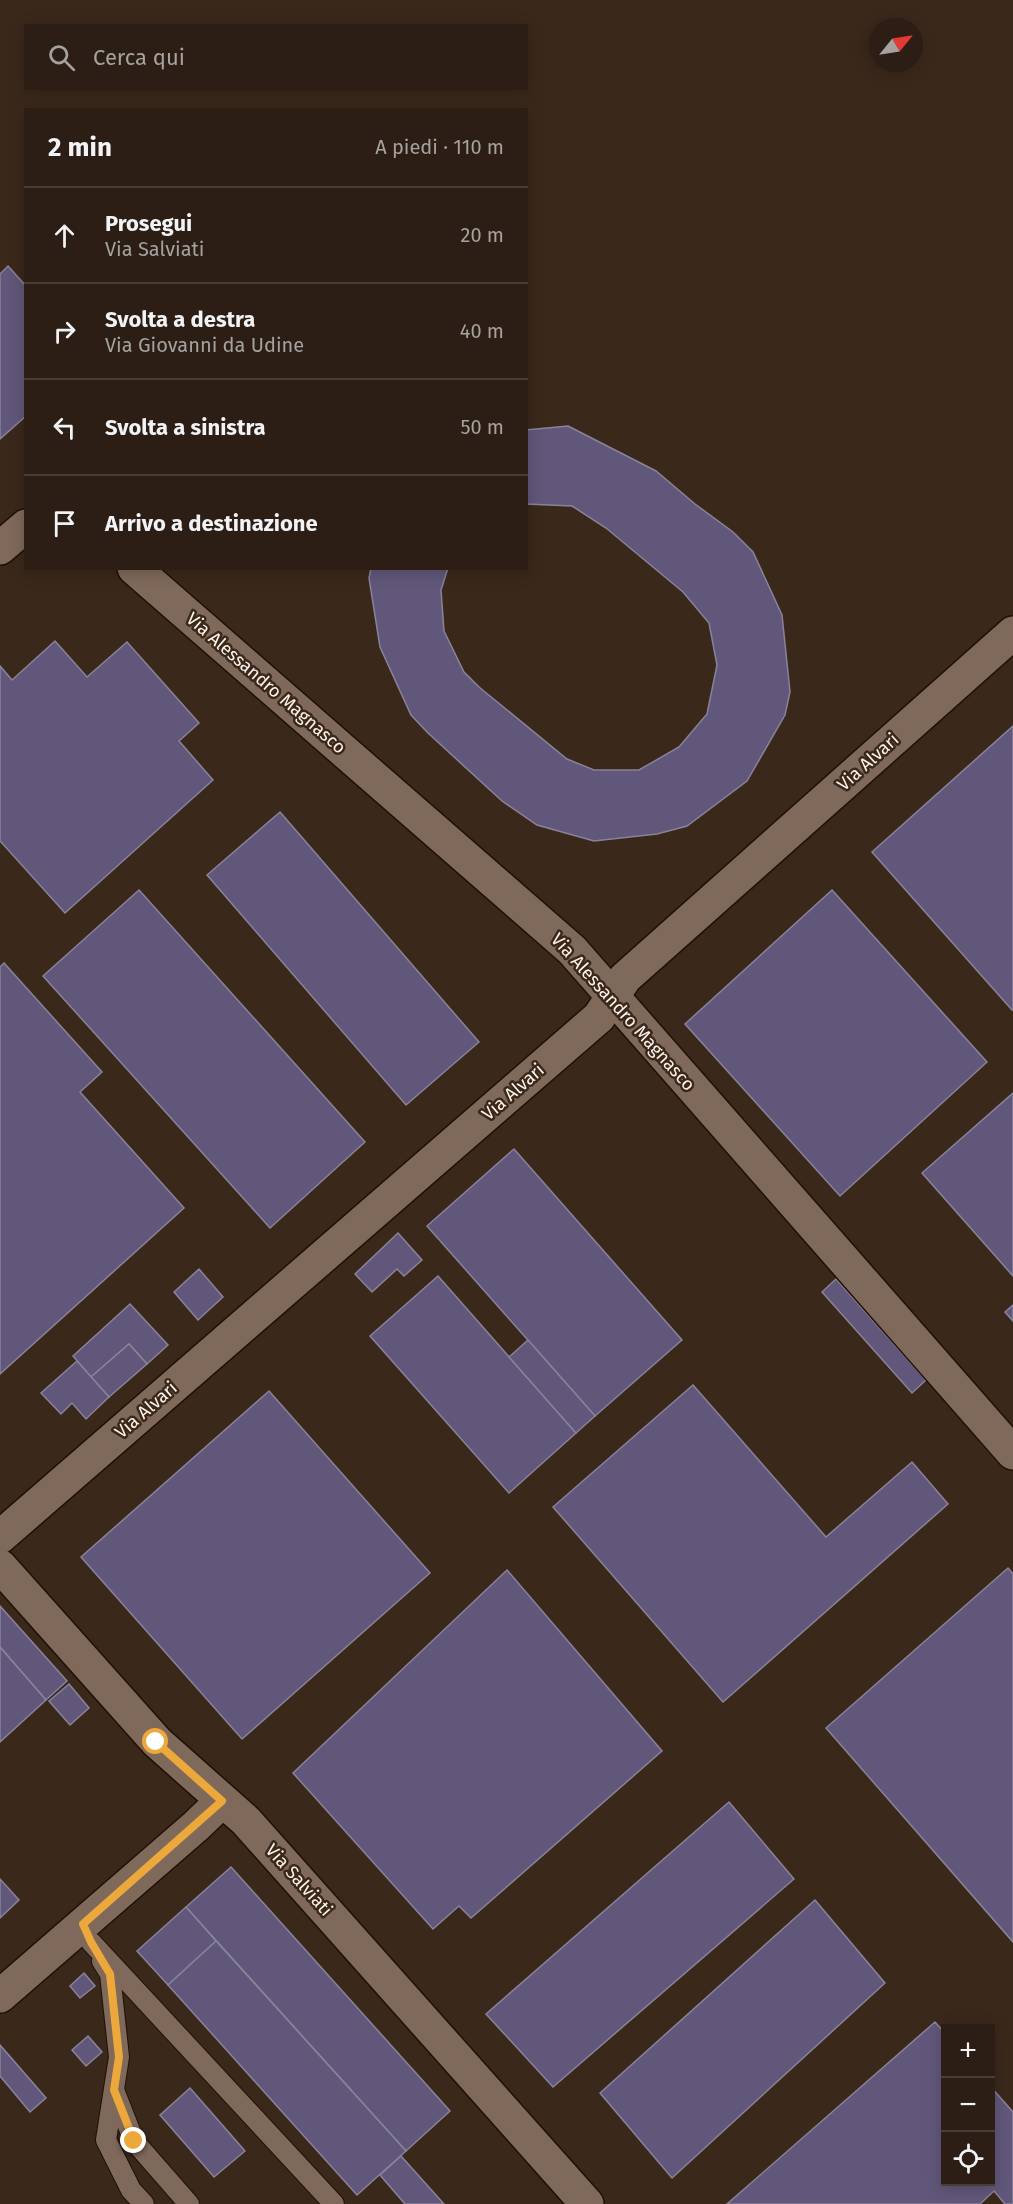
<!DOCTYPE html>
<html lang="it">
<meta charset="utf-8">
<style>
:root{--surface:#2c1e14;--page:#34271d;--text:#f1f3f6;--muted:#a6a2a0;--line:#483c34}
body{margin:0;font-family:"Fira Sans",sans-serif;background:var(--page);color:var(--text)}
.controls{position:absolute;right:18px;bottom:18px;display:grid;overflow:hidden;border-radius:0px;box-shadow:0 3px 15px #0003}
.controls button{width:54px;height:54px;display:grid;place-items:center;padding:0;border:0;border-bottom:2px solid var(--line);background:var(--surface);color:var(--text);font:30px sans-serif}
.compass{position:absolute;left:869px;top:18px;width:54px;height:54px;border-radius:50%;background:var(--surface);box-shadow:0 3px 15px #0003;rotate:60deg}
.stop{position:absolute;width:18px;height:18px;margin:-14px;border:4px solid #eda83b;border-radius:50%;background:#fff}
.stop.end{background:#eda83b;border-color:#fff;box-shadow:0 2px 6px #0008}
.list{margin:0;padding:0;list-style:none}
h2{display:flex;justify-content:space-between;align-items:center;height:78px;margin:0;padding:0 24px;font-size:26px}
h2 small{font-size:20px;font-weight:400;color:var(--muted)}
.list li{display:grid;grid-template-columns:39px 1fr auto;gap:18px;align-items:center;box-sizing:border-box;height:96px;padding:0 24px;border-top:2px solid var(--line)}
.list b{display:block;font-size:22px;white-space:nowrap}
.list p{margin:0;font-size:20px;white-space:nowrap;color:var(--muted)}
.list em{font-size:20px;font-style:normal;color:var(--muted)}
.icon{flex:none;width:33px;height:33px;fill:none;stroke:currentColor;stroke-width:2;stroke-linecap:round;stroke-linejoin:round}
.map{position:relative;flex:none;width:1013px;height:2204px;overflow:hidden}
.search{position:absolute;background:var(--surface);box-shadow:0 3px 15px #0003;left:24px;top:24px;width:504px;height:66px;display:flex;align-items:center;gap:15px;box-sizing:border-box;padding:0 21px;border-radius:0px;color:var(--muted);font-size:22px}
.panel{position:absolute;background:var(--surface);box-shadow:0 3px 15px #0003;left:24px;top:108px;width:504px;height:462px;border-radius:0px}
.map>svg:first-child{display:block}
.building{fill:#61577a;stroke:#89839a;stroke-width:1.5}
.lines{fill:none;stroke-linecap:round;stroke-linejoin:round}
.lane-casing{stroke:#201005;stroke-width:22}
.street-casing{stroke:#201005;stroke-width:36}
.secondary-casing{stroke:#201005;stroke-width:36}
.lane{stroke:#7f695b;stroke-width:20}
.street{stroke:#7f695b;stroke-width:33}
.secondary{stroke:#7f695b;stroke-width:33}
.route{stroke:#eda83b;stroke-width:8}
.labels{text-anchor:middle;stroke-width:5;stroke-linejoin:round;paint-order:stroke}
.street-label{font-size:18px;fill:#fef1e9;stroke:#3a281b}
</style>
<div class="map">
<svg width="1013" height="2204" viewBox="0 0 1013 2204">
<rect width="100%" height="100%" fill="#3a281b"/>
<g class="building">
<path d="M8,266L26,286V416L0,439V274Z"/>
<path d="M568,426L656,471L695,504L733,532L753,552L782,615L790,692L785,715L747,781L687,826L657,834L594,841L537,825L502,801L428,733L411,715L380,647L369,578L371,568H448L441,590L444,631L464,672L479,687L567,759L594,770H639L679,747L707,714L717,665L709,623L683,592L606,528L572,506L526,504V430Z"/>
<path d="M55,641L87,677L127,642L199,723L179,741L213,780L65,913L0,841V666L12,680Z"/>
<path d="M1013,726V1010H1012L872,852Z"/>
<path d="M280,812L479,1042L406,1105L207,875Z"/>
<path d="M139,890L365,1142L270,1228L43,976Z"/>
<path d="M832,890L987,1062L840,1196L685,1024Z"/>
<path d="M4,963L102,1072L80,1092L184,1208L0,1374V967Z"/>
<path d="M1013,1093V1276L922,1173Z"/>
<path d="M514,1149L682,1340L595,1416L427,1226Z"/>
<path d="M398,1233L422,1260L404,1276L397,1269L372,1292L355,1274Z"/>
<path d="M199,1269L223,1297L198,1320L174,1292Z"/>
<path d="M438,1276L576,1433L509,1493L370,1336Z"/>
<path d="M836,1279L926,1380L912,1393L822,1292Z"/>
<path d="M130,1304L168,1345L147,1364L129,1344L91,1377L73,1356Z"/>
<path d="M1013,1305V1321L1005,1312Z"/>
<path d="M528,1340L595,1416L576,1433L509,1357Z"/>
<path d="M129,1344L147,1364L109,1397L91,1377Z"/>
<path d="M77,1361L109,1397L86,1419L72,1403L61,1414L41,1393Z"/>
<path d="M693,1385L826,1537L912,1462L948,1504L723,1702L553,1507Z"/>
<path d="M269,1391L430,1573L242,1739L81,1557Z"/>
<path d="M1008,1568L1013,1574V1942L826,1728Z"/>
<path d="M507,1570L662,1751L471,1918L459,1906L433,1929L293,1773Z"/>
<path d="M0,1606L67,1681L46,1700L0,1647Z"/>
<path d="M0,1647L46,1700L0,1742Z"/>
<path d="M69,1684L89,1708L70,1725L49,1701Z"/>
<path d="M729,1802L794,1879L553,2087L486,2014Z"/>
<path d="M231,1867L450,2111L406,2151L186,1907Z"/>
<path d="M0,1879L19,1900L0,1918Z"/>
<path d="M815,1900L885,1983L672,2178L600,2093Z"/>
<path d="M186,1907L216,1941L168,1985L137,1951Z"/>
<path d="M216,1941L406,2151L357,2195L168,1985Z"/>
<path d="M84,1973L95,1986L80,1998L70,1986Z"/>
<path d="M935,2022L946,2034V2182H990V2086L1013,2112V2204H1005L994,2191L980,2204H727Z"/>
<path d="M88,2036L102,2052L86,2066L72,2050Z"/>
<path d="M0,2045L46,2098L30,2112L0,2076Z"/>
<path d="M190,2088L245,2151L214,2177L160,2115Z"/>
<path d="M401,2156L444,2204H405L380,2175Z"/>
</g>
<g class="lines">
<g class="lane-casing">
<g id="lane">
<path d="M91,1942L334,2204"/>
<path d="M102,1961L110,1974L119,2057L106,2140L131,2190L144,2204"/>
<path d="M114,2090L134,2141L189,2204"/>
</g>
</g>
<g class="street-casing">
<g id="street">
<path d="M0,548L26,526"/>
<path d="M134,568L572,950L1013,1453"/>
<path d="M0,1537L599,1017L625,978L1013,633"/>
<path d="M0,1996L196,1826L222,1801"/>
</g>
</g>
<g class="secondary-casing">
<path id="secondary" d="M0,1566L157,1742L246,1821L587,2204"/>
</g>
<use href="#lane" class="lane"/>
<use href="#street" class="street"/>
<use href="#secondary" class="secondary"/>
</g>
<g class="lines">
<path class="route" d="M134,2141L114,2090L119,2057L110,1974L91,1942L83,1924L222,1801L156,1742"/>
</g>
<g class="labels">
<g class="street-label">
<text transform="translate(266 683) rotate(41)" y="6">Via Alessandro Magnasco</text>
<text transform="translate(868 762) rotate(-42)" y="6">Via Alvari</text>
<text transform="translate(623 1012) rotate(48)" y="6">Via Alessandro Magnasco</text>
<text transform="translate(513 1092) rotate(-41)" y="6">Via Alvari</text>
<text transform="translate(146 1410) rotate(-41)" y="6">Via Alvari</text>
<text transform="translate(299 1880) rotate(48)" y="6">Via Salviati</text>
</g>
</g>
</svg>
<div class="controls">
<button>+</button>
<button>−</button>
<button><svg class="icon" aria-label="locate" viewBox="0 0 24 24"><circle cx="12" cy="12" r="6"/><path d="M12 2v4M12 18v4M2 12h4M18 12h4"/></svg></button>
</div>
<svg class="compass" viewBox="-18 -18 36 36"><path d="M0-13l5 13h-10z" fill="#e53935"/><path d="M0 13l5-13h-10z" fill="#a6a2a0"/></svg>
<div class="stop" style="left:156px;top:1742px"></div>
<div class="stop end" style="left:134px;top:2141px"></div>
<div class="search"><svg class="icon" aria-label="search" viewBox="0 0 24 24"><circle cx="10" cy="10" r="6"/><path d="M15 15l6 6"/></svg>Cerca qui</div>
<section class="panel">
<h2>2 min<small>A piedi · 110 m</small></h2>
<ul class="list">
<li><svg class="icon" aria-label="ahead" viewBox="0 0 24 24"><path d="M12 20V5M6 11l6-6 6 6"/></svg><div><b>Prosegui</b><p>Via Salviati</p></div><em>20 m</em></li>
<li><svg class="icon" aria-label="right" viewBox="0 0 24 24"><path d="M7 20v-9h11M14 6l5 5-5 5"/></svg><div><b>Svolta a destra</b><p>Via Giovanni da Udine</p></div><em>40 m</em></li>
<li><svg class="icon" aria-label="left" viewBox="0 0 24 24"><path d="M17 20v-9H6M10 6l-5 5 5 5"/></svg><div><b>Svolta a sinistra</b></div><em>50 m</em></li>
<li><svg class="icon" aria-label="arrive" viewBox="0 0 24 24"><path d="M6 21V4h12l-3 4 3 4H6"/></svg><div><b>Arrivo a destinazione</b></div></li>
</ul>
</section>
</div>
